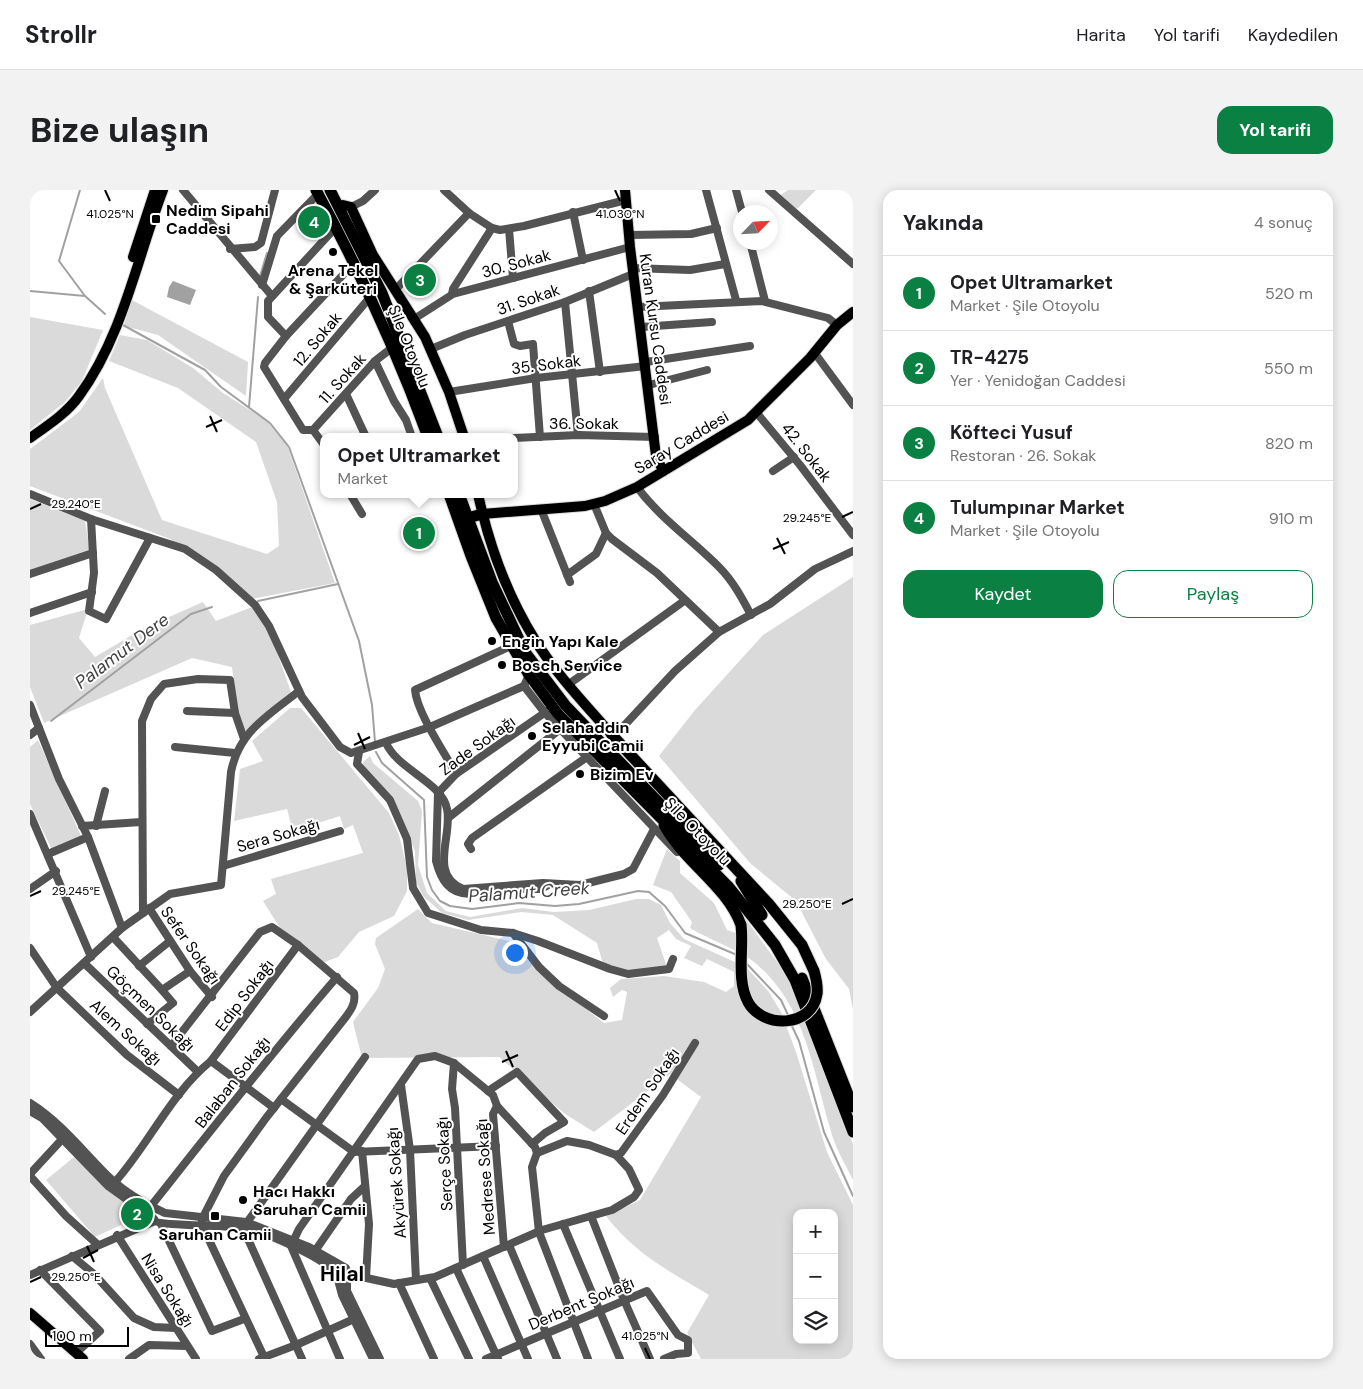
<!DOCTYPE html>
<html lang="tr">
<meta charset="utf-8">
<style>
:root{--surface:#fff;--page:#f2f2f2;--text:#202124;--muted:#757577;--line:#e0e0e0;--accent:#0b8043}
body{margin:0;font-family:"DM Sans",sans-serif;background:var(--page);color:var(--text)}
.controls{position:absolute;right:15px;bottom:15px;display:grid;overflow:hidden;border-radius:10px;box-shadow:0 2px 12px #0003}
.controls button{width:45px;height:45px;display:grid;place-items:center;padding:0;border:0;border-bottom:1px solid var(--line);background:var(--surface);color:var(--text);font:25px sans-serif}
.compass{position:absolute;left:703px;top:15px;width:45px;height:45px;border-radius:50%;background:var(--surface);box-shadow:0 2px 12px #0003;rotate:65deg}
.scale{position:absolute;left:15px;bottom:12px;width:84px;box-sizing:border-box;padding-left:5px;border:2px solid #000;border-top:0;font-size:14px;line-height:18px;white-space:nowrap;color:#000;-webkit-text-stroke:4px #fff;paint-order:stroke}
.you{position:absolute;left:484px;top:762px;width:18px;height:18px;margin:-12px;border:4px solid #fff;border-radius:50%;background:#1a73e8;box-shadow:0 0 0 8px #1a73e833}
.badge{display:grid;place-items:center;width:32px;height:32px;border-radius:50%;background:var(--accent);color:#fff;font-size:16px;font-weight:700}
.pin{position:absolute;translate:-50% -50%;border:2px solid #fff;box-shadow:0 1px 5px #0006}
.popup{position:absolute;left:290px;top:243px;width:198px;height:65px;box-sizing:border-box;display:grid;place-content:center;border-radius:10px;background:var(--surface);filter:drop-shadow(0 1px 4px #0005);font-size:16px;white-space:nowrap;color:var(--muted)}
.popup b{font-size:19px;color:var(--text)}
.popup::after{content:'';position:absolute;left:50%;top:100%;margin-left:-10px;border:10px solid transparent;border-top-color:var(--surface)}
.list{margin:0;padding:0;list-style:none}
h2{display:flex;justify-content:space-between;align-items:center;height:65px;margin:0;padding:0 20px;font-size:21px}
h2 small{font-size:16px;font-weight:400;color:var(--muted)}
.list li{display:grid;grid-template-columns:32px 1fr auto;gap:15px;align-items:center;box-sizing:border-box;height:75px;padding:0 20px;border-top:1px solid var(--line)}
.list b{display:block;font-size:19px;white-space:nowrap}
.list p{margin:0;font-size:16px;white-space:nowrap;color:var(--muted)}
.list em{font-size:16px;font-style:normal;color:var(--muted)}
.actions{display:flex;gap:10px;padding:15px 20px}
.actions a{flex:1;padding:11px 0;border:1px solid var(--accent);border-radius:15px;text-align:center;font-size:18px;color:var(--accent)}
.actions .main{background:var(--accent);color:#fff}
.icon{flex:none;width:28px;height:28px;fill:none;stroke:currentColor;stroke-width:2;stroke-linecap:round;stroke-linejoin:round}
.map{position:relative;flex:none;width:823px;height:1169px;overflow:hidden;border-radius:15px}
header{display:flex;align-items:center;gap:30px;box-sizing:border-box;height:70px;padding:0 25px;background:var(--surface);border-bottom:1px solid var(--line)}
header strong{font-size:24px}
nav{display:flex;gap:28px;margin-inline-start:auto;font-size:18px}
.intro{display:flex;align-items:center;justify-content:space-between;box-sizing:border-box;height:120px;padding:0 30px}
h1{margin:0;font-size:35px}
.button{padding:12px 22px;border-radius:15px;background:var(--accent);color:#fff;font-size:18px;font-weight:700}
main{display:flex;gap:30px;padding:0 30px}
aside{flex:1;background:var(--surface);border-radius:15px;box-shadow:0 2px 12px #0003}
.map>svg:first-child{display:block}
.green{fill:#dadada;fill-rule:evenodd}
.water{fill:#a1a1a1}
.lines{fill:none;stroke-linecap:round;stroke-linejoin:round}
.stream{stroke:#a1a1a1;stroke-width:2}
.major-casing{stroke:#dbdbdb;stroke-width:12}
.highway-casing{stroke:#dbdbdb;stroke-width:13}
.minor{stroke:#535353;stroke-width:8}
.major{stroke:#000;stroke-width:10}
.highway{stroke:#000;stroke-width:11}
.highway-bridge-casing{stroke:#dbdbdb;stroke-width:13;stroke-linecap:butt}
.highway-bridge{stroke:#000;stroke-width:11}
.ticks{fill:none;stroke:#000;stroke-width:2}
.poi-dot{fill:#000;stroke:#fff;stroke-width:2}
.labels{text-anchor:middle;stroke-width:4;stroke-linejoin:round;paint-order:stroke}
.poi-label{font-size:16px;font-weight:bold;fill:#000;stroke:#fff;text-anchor:start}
.street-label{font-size:16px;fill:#000;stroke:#fff}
.water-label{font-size:18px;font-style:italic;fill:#424242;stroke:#fff}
.district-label{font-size:21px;font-weight:bold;fill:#000;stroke:#fff}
.ticks-label{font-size:12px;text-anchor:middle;fill:#000;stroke:#fff;stroke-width:4;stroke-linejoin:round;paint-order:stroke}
</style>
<header>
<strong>Strollr</strong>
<nav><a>Harita</a><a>Yol tarifi</a><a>Kaydedilen</a></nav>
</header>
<div class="intro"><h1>Bize ulaşın</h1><a class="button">Yol tarifi</a></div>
<main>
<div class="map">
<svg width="823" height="1169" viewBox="0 0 823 1169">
<rect width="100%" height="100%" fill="#fff"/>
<g class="green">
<path d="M758,0H786L767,19L749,6Z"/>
<path d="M100,109L218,172L216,206L128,145L94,136Z"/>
<path d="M0,127L73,140L52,191L35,212L0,240Z"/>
<path d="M90,145L117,150L163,178L193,203L237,231L256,252L305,393L221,409L140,349L0,296V259L49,222L73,188L75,198L132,330L237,364L249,356L247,312L226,252L148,198L79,171Z"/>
<path d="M0,309L55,331L60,361L0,381Z"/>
<path d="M823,387V820L819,799L796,769L766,711L720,673L629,566L665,520L733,445Z"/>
<path d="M173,412L186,431L222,417L236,431L262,505L257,514L211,544L202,477L162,468L14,533L0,497V435L58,419L49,448L65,467L114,438Z"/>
<path d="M260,518H271L359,623L369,645L377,678V701L364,726L329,742L308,767L290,774L250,738L233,711L246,704L241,689L333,663L323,635L314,639L310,626L263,641L257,619L204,631L210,579L233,571L222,551Z"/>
<path d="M8,550L52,648L22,660L0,614V557Z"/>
<path d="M340,566L343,573L388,611L392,621L388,675L397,703L416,721L440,727L492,718L524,722L559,720L606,709H619L631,715L640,733L654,749L716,777L739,802L751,822L766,862L797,962L823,1015V1169H671L657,1143L679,1105C639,1081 605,1064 576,1026L610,1010L671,907L640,884L564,942L535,924L469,867L332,868L323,832L348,798L355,779L345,754L346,748L388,719L402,733L483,752L523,793L574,833L592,830L597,802L592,800L583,807L580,798L591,789L634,786L674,792L696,802L704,796V782L677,769L672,776L654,768L661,756L646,749L639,740L627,748L637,777L599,782L573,774L567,753L523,725L491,722L438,730L412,723L393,706L386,692L385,661L359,603L333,578V572ZM767,1023H804V1150H767Z"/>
<path d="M637,659L650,671V683L684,713L697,740L718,747L716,733L707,717L755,783L775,829L823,954V990C816,976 807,961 802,945C783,884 777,815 724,772C709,760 678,749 660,738L662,732L641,702L623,695Z"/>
<path d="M44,967L115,1024L65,1047L16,990Z"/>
</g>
<path class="water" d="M143,91L166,100L160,115L137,107L139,97Z"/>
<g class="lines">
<g class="stream">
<path d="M50,0L29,71L55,106L75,124"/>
<path d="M230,86L237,63"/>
<path d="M0,101L55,106"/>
<path d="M93,135L175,180L191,197L240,233L259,257L329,451L342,515L345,552"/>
<path d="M219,217L228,107"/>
<path d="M228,411L308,394"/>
<path d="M21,531L161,424L182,417"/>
<path d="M346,562L352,573L394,610L397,687L402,700L410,711L420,716L442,719L489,713L525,716L549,714L608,701L619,702L635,716L655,743L707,765"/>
<path d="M716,773L751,810L758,825"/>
<path d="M761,834L769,851L794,942L823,1006"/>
</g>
<g class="major-casing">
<g id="major">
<path d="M595,0L600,57L626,266L633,281"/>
<path d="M313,15L321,17L343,65L395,147L419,202L434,247"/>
<path d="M103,67L125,0"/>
<path d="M0,248C17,236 37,223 49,206C93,146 107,68 133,0"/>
<path d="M448,304C459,355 477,405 505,450C526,484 556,515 582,545"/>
<path d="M452,324L555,316L575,311L607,297L718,230L780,168L807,135L823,122"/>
<path d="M0,1123L53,1169"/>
</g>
</g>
<g class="highway-casing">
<g id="highway">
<path d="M286,0C330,81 366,160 398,247"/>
<path d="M300,0L352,103L408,247"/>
<path d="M419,304L441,366L466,428L499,485L528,524L698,696L745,755L765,790L823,942"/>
<path d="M429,304L462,392L495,462L536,516L689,675"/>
<path d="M438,328L452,324"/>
<path d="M582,545L739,714L772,755L784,781"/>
<path d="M634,635C654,672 697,696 711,735"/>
<path d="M711,691L732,725"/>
<path d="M772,788L823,917"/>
</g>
</g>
<g class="minor">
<path d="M153,0L242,106"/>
<path d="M414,0L439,23L462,38L470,40L494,36L596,10"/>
<path d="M676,0L706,110"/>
<path d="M706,0L712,22"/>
<path d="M739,0L823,74"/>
<path d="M821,0L823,1"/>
<path d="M321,17L333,11L345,0"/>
<path d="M543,22L553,70"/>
<path d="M479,39L483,88"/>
<path d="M599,45L661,44L687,38"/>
<path d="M720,52L735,111"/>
<path d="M200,59L225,57L231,53L245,0"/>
<path d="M602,78L660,80L695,74"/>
<path d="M232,95L247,46L284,8"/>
<path d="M365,100L439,23"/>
<path d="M559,101L570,182"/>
<path d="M422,104L423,99L462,38"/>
<path d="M535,112L548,245"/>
<path d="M608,117L732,111L798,128L807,135"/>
<path d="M384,129L423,104L600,57"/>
<path d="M478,131L484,154L490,156L503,154L510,247"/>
<path d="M611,137L682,132"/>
<path d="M256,146L238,127V111L306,37"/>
<path d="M401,159L435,145L535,112L603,84"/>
<path d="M784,162L823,215"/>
<path d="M345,171L364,211L376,230L382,247"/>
<path d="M616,172L720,156"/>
<path d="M619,195L677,180"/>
<path d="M419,202L506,188L616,176"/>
<path d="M316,204L336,247"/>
<path d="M254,209L341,106"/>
<path d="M726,222L770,275L823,345"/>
<path d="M283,240H273L234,177L235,173L256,146L325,72"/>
<path d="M283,240L345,171L363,157"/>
<path d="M283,240L294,255"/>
<path d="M484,248L548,245L625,247"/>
<path d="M743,281L764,267"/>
<path d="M607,297C630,328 662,350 689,377C703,391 712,408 721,425"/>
<path d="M0,304L61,329L155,359L186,380L225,415L239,436L272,507L310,557L321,563L400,537L494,496L499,485"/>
<path d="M320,304L332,324"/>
<path d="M564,314L576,343L582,349L627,383L689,442"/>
<path d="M511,319L540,392"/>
<path d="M61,329L64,383L59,421L76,429L120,348"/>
<path d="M0,384L63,363"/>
<path d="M537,385L566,364L576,343"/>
<path d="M0,423L62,402"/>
<path d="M539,494L654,411"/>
<path d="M494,496L515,523L647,662"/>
<path d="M0,515L29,589L58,647L92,738"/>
<path d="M157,521L205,523"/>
<path d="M0,545L9,538"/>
<path d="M582,545L591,539L645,481L689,442L740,414L785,379L823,361"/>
<path d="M356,553C368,580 412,592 417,619C423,645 398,685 433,699L513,693L550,695L594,684L603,679L624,639"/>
<path d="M145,557L205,563"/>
<path d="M329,562L327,574L360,610L377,649L383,698L398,723L451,740L483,743L508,751L580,779L598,784L639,779L643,769"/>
<path d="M426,584C415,563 387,523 385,500L481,456"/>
<path d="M0,624L61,767"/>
<path d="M418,628L534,536"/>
<path d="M52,636L111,632"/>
<path d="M66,636L75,601"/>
<path d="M441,659L438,654L442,648L557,567"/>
<path d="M18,664L58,647"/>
<path d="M193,676L310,641"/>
<path d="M0,699L26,681"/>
<path d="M494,699H511L520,694"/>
<path d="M440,704C419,704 411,690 406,671L408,603L426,584L523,517"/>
<path d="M119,718L160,781L182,807"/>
<path d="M113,723L112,531L121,509L134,494L168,489L200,490L205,523L214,549"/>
<path d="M483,743L509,777L529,796L574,826"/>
<path d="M83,747L132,800L160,781"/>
<path d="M0,758L27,798L97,865L149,905"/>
<path d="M54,773L168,882"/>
<path d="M109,776L140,751"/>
<path d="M0,822L92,738L140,704L191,695L201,582C209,541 238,526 269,501"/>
<path d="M117,834L143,813L132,800"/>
<path d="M141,856L230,742L242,737L268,755L324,803C326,813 321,820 315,828L236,928L194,986L172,1029V1035L235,1169"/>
<path d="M181,871L268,755"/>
<path d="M424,873L422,899L425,918L433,1075"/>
<path d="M371,895L380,960L386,1090"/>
<path d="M458,901L487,882L534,932L515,943L502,954"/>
<path d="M251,909L324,962L466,956"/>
<path d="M0,913C32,933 55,964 81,989C96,1003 115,1014 133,1022"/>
<path d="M467,916L463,924L474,1057"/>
<path d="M0,921L12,928L78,996L124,1029"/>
<path d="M332,961L339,1034L336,1088"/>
<path d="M507,963L537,951L559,955L586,965L591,963L633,905L665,853"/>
<path d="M0,984L36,945"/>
<path d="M0,986L36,1026L67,1054"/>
<path d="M85,992C119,954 141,903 181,871L244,918"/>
<path d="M121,1016C182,939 243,861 307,787"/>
<path d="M135,1023L216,1032L279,1057L316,1078L318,1084"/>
<path d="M561,1026L594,1110L620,1169"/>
<path d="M125,1031C130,1036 204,1035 219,1039C238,1044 295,1068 306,1084"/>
<path d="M131,1034L182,1141L214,1129"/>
<path d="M533,1034L590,1169"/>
<path d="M87,1045L166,1169"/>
<path d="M479,1055L527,1169"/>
<path d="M285,1061L321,1009L334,997"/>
<path d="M42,1066L64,1084L104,1128L124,1137L146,1138"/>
<path d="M453,1066L498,1169"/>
<path d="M426,1078L468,1169"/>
<path d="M10,1080L70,1141L46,1163"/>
<path d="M318,1084L364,1094L405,1087L512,1040L582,1020L604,1007L609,1000L599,979L586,965"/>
<path d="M0,1085L125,1031"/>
<path d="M307,1086L312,1105L343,1169"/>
<path d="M317,1088V1101L350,1169"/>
<path d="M400,1088L439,1169"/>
<path d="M369,1093L404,1169"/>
<path d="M0,1154L11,1169"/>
<path d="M99,1169L119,1155L157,1156"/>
<path d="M229,1169L266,1155L324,1129"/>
<path d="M272,1169L213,1038L335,867"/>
<path d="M310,1169L261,1056L269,1039L388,869L405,866L424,873L463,905L467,916L505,957L507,963L502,977L509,1042L558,1169"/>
<path d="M456,1169L617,1101L648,1145L658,1150V1163L646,1164L634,1169"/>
</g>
<use href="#major" class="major"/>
<use href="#highway" class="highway"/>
<g class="highway-bridge-casing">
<path id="highway-bridge" d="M711,735C714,759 706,789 718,812C733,839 782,838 787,804C788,796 786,788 784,781"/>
</g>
<use href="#highway-bridge" class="highway-bridge"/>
</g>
<path class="ticks" d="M75,0L80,11M585,0L590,11M180,226L187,242M176,237L192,230M0,319L11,314M812,327L823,322M747,348L755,364M743,359L759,352M328,543L335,559M324,555L340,547M0,706L11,701M812,714L823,709M476,861L483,877M472,872L488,865M57,1056L64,1072M53,1068L68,1060M0,1092L11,1087M615,1158L620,1169"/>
<g class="poi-dot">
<rect x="121" y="24" width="10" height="10" rx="2.5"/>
<circle cx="303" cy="62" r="5"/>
<circle cx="462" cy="451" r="5"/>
<circle cx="472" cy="475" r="5"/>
<circle cx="502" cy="546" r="5"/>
<circle cx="550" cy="584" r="5"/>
<circle cx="213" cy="1010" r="5"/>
<rect x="180" y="1021" width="10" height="10" rx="2.5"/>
</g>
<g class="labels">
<g class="poi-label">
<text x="136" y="26">Nedim Sipahi<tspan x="136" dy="18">Caddesi</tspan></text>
<text x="303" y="86" text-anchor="middle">Arena Tekel<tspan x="303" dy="18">&amp; Şarküteri</tspan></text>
<text x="472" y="457">Engin Yapı Kale</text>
<text x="482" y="481">Bosch Service</text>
<text x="512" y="543">Selahaddin<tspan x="512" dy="18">Eyyubi Camii</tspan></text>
<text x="560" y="590">Bizim Ev</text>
<text x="223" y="1007">Hacı Hakkı<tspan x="223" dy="18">Saruhan Camii</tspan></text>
<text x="185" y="1050" text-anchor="middle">Saruhan Camii</text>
</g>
<g class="street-label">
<text transform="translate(486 73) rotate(-15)" y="6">30. Sokak</text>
<text transform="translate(498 109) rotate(-19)" y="6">31. Sokak</text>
<text transform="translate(626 139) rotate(82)" y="6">Kuran Kursu Caddesi</text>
<text transform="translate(287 149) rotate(-50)" y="6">12. Sokak</text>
<text transform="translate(380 156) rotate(68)" y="6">Şile Otoyolu</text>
<text transform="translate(516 174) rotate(-7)" y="6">35. Sokak</text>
<text transform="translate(312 188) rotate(-48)" y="6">11. Sokak</text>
<text x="554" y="239">36. Sokak</text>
<text transform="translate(651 252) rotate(-31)" y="6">Saray Caddesi</text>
<text transform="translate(777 262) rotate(52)" y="6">42. Sokak</text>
<text transform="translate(447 555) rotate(-36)" y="6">Zade Sokağı</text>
<text transform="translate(668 641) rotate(46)" y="6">Şile Otoyolu</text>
<text transform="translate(248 645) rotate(-16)" y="6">Sera Sokağı</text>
<text transform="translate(161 755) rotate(55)" y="6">Sefer Sokağı</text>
<text transform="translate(214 805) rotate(-53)" y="6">Edip Sokağı</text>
<text transform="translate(121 818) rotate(44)" y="6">Göçmen Sokağı</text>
<text transform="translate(96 842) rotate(42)" y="6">Alem Sokağı</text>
<text transform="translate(202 892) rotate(-52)" y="6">Balaban Sokağı</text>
<text transform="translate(617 901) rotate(-56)" y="6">Erdem Sokağı</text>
<text transform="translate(414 974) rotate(-93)" y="6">Serçe Sokağı</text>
<text transform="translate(455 987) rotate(-94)" y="6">Medrese Sokağı</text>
<text transform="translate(366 993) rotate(-94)" y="6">Akyürek Sokağı</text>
<text transform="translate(138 1100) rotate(58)" y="6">Nisa Sokağı</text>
<text transform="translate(551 1113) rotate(-23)" y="6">Derbent Sokağı</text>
</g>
<g class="water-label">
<text transform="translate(92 461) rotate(-37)" y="6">Palamut Dere</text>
<text transform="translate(499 702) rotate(-4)" y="6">Palamut Creek</text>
</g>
<g class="district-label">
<text x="312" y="1091">Hilal</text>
</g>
</g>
<g class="ticks-label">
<text x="80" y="28">41.025°N</text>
<text x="590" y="28">41.030°N</text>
<text x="46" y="318">29.240°E</text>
<text x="777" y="332">29.245°E</text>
<text x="46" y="705">29.245°E</text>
<text x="777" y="718">29.250°E</text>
<text x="46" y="1091">29.250°E</text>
<text x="615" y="1150">41.025°N</text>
</g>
</svg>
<div class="controls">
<button>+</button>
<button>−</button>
<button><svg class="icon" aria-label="layers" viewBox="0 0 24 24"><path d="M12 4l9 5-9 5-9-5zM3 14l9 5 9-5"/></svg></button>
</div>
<svg class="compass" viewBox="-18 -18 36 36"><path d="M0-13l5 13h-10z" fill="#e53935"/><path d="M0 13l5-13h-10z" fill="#757577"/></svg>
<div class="scale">100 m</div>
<div class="you"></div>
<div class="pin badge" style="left:389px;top:343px">1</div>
<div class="popup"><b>Opet Ultramarket</b>Market</div>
<div class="pin badge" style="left:107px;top:1024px">2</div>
<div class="pin badge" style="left:390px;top:90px">3</div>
<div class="pin badge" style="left:284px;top:32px">4</div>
</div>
<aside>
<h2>Yakında<small>4 sonuç</small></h2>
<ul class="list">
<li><span class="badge">1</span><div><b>Opet Ultramarket</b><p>Market · Şile Otoyolu</p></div><em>520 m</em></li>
<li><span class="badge">2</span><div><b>TR-4275</b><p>Yer · Yenidoğan Caddesi</p></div><em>550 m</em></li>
<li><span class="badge">3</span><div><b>Köfteci Yusuf</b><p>Restoran · 26. Sokak</p></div><em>820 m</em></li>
<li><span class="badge">4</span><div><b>Tulumpınar Market</b><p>Market · Şile Otoyolu</p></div><em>910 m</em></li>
</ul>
<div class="actions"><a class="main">Kaydet</a><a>Paylaş</a></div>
</aside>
</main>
